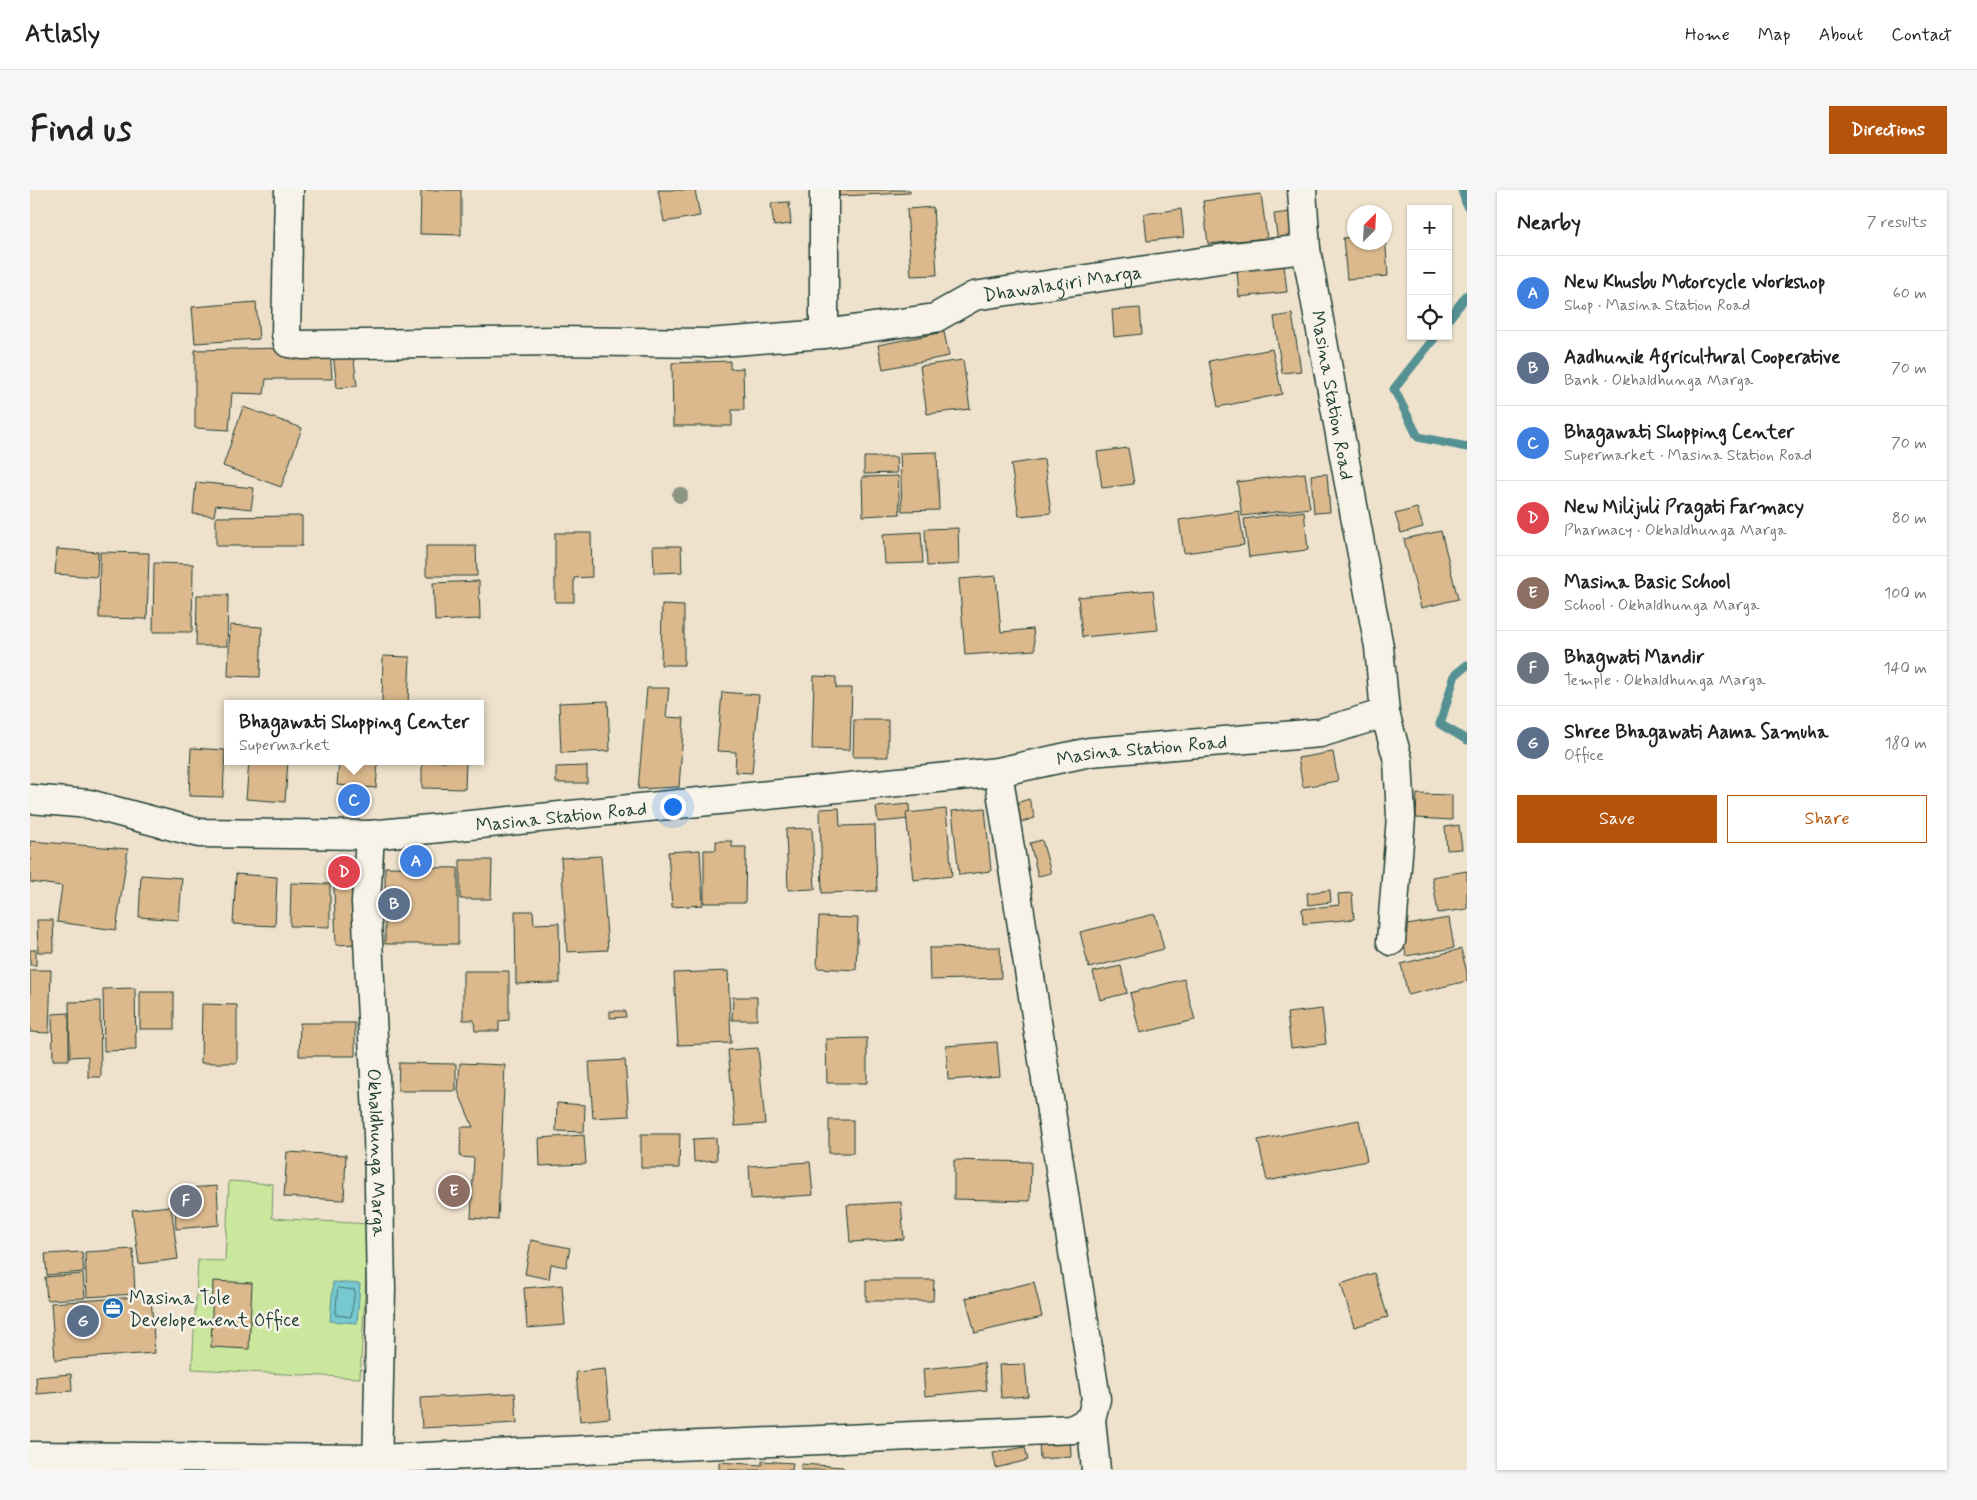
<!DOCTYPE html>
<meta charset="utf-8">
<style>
:root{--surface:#fff;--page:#f6f6f6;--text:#222;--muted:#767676;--line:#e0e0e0;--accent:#b45309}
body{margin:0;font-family:Mynerve,sans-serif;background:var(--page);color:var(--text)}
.controls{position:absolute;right:15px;top:15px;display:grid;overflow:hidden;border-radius:0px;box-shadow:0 1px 4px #0004}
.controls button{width:45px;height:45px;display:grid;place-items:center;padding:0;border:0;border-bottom:1px solid var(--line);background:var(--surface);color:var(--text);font:25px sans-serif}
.compass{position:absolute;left:1317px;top:15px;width:45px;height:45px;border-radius:50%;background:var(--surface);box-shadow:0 1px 4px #0004;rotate:24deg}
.you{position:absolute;left:642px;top:616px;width:18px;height:18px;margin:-12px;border:4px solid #fff;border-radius:50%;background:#1a73e8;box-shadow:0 0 0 8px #1a73e833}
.badge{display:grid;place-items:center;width:32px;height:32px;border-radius:50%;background:var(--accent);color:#fff;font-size:16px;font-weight:700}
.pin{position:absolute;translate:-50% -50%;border:2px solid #fff;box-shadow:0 1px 5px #0006}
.popup{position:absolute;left:194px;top:510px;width:260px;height:65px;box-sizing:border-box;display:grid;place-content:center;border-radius:0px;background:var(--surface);filter:drop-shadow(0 1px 4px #0005);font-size:16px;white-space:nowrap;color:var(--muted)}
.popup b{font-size:19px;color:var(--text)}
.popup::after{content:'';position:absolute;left:50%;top:100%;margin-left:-10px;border:10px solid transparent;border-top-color:var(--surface)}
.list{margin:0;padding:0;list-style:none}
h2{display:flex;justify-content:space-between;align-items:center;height:65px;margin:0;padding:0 20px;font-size:21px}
h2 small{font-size:16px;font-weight:400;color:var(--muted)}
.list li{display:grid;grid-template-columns:32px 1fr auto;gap:15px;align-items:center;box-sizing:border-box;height:75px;padding:0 20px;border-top:1px solid var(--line)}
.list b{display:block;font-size:19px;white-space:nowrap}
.list p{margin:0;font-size:16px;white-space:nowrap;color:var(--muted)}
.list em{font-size:16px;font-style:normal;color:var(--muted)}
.actions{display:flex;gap:10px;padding:15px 20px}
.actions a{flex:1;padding:11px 0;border:1px solid var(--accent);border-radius:0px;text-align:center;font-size:18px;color:var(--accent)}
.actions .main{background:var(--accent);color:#fff}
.icon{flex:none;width:28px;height:28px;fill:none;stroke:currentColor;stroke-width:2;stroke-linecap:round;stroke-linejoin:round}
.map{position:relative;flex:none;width:1437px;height:1280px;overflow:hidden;border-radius:0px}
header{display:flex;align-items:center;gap:30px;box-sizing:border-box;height:70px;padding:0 25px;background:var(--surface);border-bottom:1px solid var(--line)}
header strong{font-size:24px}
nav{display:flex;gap:28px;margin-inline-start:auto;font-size:18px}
.intro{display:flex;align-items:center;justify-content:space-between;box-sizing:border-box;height:120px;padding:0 30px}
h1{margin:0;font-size:35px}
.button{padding:12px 22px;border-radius:0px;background:var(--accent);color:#fff;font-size:18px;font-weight:700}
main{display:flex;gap:30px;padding:0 30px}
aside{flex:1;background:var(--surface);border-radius:0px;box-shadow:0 1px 4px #0004}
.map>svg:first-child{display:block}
.green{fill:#cbe69d;stroke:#759268}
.water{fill:#78c8d1;stroke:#549092}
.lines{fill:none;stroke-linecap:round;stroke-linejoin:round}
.shore{stroke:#437573;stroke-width:1}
.stream{stroke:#549092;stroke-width:9}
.building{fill:#dbb98d;stroke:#1f3d34}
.minor-casing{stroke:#1f3d34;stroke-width:31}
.tertiary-casing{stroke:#1f3d34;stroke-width:31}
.minor{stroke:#f7f3e8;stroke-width:28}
.tertiary{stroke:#f7f3e8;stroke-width:28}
.tree{fill:#8b9582}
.labels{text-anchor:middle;stroke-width:5;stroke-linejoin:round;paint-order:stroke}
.street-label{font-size:19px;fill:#1f3d34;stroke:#f7f3e8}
.poi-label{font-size:19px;fill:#1f3d34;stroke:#f7f3e8;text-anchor:start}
</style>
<header>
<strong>Atlasly</strong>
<nav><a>Home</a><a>Map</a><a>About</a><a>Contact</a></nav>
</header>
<div class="intro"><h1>Find us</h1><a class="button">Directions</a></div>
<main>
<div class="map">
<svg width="1437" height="1280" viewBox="0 0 1437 1280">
<rect width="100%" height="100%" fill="#efe2cd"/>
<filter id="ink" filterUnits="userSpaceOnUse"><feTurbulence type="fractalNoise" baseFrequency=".02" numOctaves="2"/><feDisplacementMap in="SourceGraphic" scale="10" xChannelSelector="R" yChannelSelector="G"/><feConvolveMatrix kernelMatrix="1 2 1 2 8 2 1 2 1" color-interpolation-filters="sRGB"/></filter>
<g filter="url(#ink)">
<path class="green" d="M199,991L243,994L242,1028L339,1034L330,1188L162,1179L168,1070L195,1071Z"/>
<path class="water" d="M303,1092L330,1094L327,1133L300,1131Z"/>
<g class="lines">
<path class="shore" d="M308,1098L325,1100L321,1127L306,1125Z"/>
<g class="stream">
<path d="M1432,0L1437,16"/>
<path d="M1418,130L1437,105"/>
<path d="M1406,146L1364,199L1388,247L1437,257"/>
<path d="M1437,475L1425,485L1410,534L1437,550"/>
</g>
</g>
<g class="building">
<path d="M391,0H431V45L390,44Z"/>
<path d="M628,0H665L670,26L634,32Z"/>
<path d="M809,0H880V3L809,6Z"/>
<path d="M1231,4L1237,48L1178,54L1173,11Z"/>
<path d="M759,12L761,34L744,36L741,13Z"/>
<path d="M903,17L907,85L881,86L877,19Z"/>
<path d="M1151,19L1154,47L1117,51L1114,24Z"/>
<path d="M1261,22L1264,50L1248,52L1244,24Z"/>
<path d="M1355,44L1358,86L1317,89L1313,48L1324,47V52H1354Z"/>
<path d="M1254,75L1257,102L1209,107L1207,79Z"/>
<path d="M226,112L229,149L165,153L162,117Z"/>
<path d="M1110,118L1112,144L1084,147L1082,120Z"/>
<path d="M1262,124L1271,181L1252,183L1244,127Z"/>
<path d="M914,142L919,166L853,179L848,155Z"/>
<path d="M300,157L302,189H236L234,204L202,203L199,240L165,238V160Z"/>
<path d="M1242,159L1252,204L1188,217L1179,171Z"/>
<path d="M323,161L327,196L307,198L303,163Z"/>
<path d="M933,170L940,219L897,224L890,176Z"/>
<path d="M700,171V179L713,178L714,220H702V236H643L642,173Z"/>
<path d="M213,217L272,238L251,297L193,276Z"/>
<path d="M1098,258L1104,294L1072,298L1067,262Z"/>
<path d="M907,262L909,320L872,321L870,263Z"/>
<path d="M834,267H866L867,283L834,284Z"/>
<path d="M1014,269L1021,323L989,326L981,274Z"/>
<path d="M1275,283L1280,318L1212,326L1207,292Z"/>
<path d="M1297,284L1300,322L1284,323L1281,285Z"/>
<path d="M868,286L870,324L833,326L832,287Z"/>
<path d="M166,292L224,298L221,319L186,315L184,326L163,324Z"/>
<path d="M1387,318L1393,337L1371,343L1365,324Z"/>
<path d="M1209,321L1214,355L1154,363L1149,330Z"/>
<path d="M1274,321L1278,360L1219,367L1214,329Z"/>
<path d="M272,326V356H186V327Z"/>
<path d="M928,338L929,374L897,376L895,339Z"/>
<path d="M1411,341L1428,409L1391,418L1374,349Z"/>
<path d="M891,342L893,373L855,374L853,344Z"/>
<path d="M525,343H561L562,387L544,388V412H525Z"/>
<path d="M396,356H446L447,386H396Z"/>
<path d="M623,356H651L652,382L624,383Z"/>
<path d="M27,359L68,362L67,387L25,384Z"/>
<path d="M70,362L119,363L117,429L69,428Z"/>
<path d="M124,373L163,374L162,442H123Z"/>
<path d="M966,386L971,442L1003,439L1005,460L935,465L929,389Z"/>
<path d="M449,391L450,429L405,431L403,393Z"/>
<path d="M1123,400L1128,440L1052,447L1048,407Z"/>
<path d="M167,405H198L197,456H166Z"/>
<path d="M632,415L654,416V475H631Z"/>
<path d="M200,435L232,437L230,487L198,486Z"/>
<path d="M353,466L380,467L378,514H352Z"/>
<path d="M784,486L806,487V498H822L820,560L782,559Z"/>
<path d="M617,498H639L636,527L654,528L649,597L608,599Z"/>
<path d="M692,502L729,505L722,583L705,582L706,562L687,561Z"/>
<path d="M578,511L580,561L531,563L529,513Z"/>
<path d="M824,530H858V567H823Z"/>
<path d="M161,558L195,560L193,607L159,606Z"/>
<path d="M1303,562L1308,591L1273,597L1268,568Z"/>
<path d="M219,571H258L255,612L216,609Z"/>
<path d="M309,571H348L346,598L307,595Z"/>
<path d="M392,571H436L435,599L392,598Z"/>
<path d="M557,576V593H526V577Z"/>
<path d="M1387,604L1422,605V630L1386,628Z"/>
<path d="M999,609L1005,628L988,633L983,614Z"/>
<path d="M879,614L880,629L848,632L846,617Z"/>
<path d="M809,618L810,636L845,635L847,701L792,703L790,619Z"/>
<path d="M955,618L961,681L929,685L922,621Z"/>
<path d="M916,619L922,686L883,690L876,623Z"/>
<path d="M1429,635L1432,659L1417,660L1415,637Z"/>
<path d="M782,638L785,699L758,700L756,639Z"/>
<path d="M1012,650L1021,683L1008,686L1000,653Z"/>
<path d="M0,651L98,659L86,740L27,732L32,696L0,692Z"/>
<path d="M686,651H702V657H716L715,713H674V660H686Z"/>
<path d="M670,660L673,715L642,717L638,662Z"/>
<path d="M571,666L578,760L537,762L531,668Z"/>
<path d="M325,669L328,754L306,755L303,670Z"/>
<path d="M430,670H462L461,709H430Z"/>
<path d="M355,677L428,678V754H355Z"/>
<path d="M1437,681V719L1408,723L1402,687Z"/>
<path d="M206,684L247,687L245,736L203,734Z"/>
<path d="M111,685L152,688L149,730L109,727Z"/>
<path d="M261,693L300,694V737L260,736Z"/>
<path d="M1300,700L1301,712L1278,715L1277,703Z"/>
<path d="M1322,703L1324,729L1273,734L1272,719L1309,715L1308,704Z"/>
<path d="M485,721H503L504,734L529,733L530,793L486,794Z"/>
<path d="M1125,724L1134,759L1059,778L1050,742Z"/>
<path d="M789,727L828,728L826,780L787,778Z"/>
<path d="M1419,728L1424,758L1376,766L1371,736Z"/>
<path d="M7,730H23L24,762H8Z"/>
<path d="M970,757L971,788L900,790L899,758Z"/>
<path d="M1431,759L1437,783V791L1378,805L1371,774Z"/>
<rect x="0" y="760" width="6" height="15"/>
<path d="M1091,776L1097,803L1070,810L1063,782Z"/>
<path d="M0,780H21L19,843L0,842Z"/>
<path d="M433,781H479V830L469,831V841H445L444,830H433Z"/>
<path d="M698,781L701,853L648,855L644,783Z"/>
<path d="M1154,789L1165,830L1110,843L1100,803Z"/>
<path d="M105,798L106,860L74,861L73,799Z"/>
<rect x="110" y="802" width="34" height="37"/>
<path d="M703,807H727V830H702Z"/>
<path d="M70,811L71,887H58V866L40,867L39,812Z"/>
<path d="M172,814L207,815V873H171Z"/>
<path d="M1292,819L1296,854L1261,858L1257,823Z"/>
<path d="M580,821H595L596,827L580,828Z"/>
<path d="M39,823V870H23L22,824Z"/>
<path d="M270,833H325V866H269Z"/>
<path d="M837,848V893H797L796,849Z"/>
<path d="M967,852L970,886L918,890L916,856Z"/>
<path d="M728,858L735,934L705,936L698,860Z"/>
<path d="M595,870L599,926L563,928L559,872Z"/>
<path d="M369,873L426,874V901H368Z"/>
<path d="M430,873L475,875L468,1030L441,1028L444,968L430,967L431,937H443L428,901Z"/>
<path d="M527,913L555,915L554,942L526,941Z"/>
<rect x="799" y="930" width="24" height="33"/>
<path d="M1329,930L1337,971L1237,991L1228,950Z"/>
<path d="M611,944H650L649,978H611Z"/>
<path d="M554,945L556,974L510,976L509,948Z"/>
<path d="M686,948L687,970L664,972L663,949Z"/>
<path d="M257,962L316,965L314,1010L254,1007Z"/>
<path d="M924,970L1001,972L1000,1011L924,1009Z"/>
<path d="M780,972L783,1005L721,1009L719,976Z"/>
<path d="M187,996L189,1035L146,1039L144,999Z"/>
<path d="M871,1012L874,1049L820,1052L817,1015Z"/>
<path d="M141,1016L148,1069L109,1074L102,1020Z"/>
<path d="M501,1050L540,1058L536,1077L521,1074L519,1089L495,1084Z"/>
<path d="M103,1059L105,1104L57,1107L55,1062Z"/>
<path d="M52,1062L54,1082L17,1085L15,1064Z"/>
<path d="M1344,1083L1358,1127L1324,1137L1311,1094Z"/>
<path d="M53,1084L55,1108L17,1110L15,1087Z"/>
<path d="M836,1090H904L903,1111H836Z"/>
<path d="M183,1091L222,1093L219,1159L181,1157Z"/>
<path d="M1004,1092L1012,1127L945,1143L936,1108Z"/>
<path d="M532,1095L535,1135L497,1138L494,1098Z"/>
<path d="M121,1106L125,1163L25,1170L21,1113Z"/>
<path d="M954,1173L957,1200L895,1206L893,1179Z"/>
<path d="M995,1174L998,1206L971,1208L969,1175Z"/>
<path d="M575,1179L580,1228L550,1231L546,1182Z"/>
<path d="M41,1184L42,1201L7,1204L6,1187Z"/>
<path d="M485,1203L487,1233L392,1238L390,1208Z"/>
<path d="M1040,1246L1041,1267L1010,1269L1009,1249Z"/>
<path d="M995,1257L998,1270L966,1278L963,1263Z"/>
<path d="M732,1271L763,1273L762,1280H689V1272L732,1275Z"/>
<path d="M771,1274L813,1277V1280H771Z"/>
</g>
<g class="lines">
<g class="minor-casing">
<g id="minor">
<path id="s1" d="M259,0L256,144L258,153L272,155L525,151L678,153L794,144L905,128L944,106L1203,67L1276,59"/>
<path d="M794,0V144"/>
<path d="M1355,523L1368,570L1371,627L1361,751"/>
<path id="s2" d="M340,645L336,712L348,944L351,1099L347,1280"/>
<path d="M1061,1229L1066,1280"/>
<path d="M0,1266L346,1269L1044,1239L1061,1229L1066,1209L968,582"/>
</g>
</g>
<g class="tertiary-casing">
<g id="tertiary">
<path id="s3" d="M0,609L59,614L169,643L340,645L968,582L1060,562L1290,543L1355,523L1349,457L1276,59L1272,0"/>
</g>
</g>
<use href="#minor" class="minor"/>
<use href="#tertiary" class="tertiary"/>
</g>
<circle class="tree" cx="650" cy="305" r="8"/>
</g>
<defs>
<g id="office-disc" transform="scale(1.125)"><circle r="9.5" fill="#1f6fb2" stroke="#f7f3e8"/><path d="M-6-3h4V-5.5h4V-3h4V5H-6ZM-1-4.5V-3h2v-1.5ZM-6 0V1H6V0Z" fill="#fff"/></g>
</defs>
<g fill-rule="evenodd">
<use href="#office-disc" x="83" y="1118"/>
</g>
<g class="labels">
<g class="street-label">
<text dy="7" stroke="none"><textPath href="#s1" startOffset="936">Dhawalagiri Marga</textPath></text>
<text transform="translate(1303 205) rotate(80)" y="7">Masina Station Road</text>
<text dy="7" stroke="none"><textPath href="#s3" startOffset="1121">Masina Station Road</textPath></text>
<text dy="7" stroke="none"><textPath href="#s3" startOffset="536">Masina Station Road</textPath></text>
<text dy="7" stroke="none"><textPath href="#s2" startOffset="318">Okhaldhunga Marga</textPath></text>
</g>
<g class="poi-label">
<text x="99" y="1114">Masina Tole<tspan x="99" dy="22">Developement Office</tspan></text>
</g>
</g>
</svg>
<div class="controls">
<button>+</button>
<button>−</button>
<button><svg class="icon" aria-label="locate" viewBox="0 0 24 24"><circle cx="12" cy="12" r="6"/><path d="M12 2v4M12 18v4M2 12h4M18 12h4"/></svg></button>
</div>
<svg class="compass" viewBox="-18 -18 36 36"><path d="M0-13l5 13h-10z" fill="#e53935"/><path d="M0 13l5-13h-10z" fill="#767676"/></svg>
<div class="you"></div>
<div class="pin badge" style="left:386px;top:671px;background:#3f7fe0">A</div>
<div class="pin badge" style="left:364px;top:714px;background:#5c6f8a">B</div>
<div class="pin badge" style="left:324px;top:610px;background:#3f7fe0">C</div>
<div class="popup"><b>Bhagawati Shopping Center</b>Supermarket</div>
<div class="pin badge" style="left:314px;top:682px;background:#e0444e">D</div>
<div class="pin badge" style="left:424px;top:1001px;background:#8d6e63">E</div>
<div class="pin badge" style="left:156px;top:1011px;background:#6b7280">F</div>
<div class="pin badge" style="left:53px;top:1131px;background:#5c6f8a">G</div>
</div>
<aside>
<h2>Nearby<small>7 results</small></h2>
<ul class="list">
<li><span class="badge" style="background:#3f7fe0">A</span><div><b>New Khusbu Motorcycle Workshop</b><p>Shop · Masina Station Road</p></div><em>60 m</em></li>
<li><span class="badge" style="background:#5c6f8a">B</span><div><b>Aadhunik Agricultural Cooperative</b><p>Bank · Okhaldhunga Marga</p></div><em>70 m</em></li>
<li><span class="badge" style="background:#3f7fe0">C</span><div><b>Bhagawati Shopping Center</b><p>Supermarket · Masina Station Road</p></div><em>70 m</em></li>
<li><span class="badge" style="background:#e0444e">D</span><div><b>New Milijuli Pragati Farmacy</b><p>Pharmacy · Okhaldhunga Marga</p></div><em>80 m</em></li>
<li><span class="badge" style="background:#8d6e63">E</span><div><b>Masina Basic School</b><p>School · Okhaldhunga Marga</p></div><em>100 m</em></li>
<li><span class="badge" style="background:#6b7280">F</span><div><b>Bhagwati Mandir</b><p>Temple · Okhaldhunga Marga</p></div><em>140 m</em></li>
<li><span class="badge" style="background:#5c6f8a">G</span><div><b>Shree Bhagawati Aama Samuha</b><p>Office</p></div><em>180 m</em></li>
</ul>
<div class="actions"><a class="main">Save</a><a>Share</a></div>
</aside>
</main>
